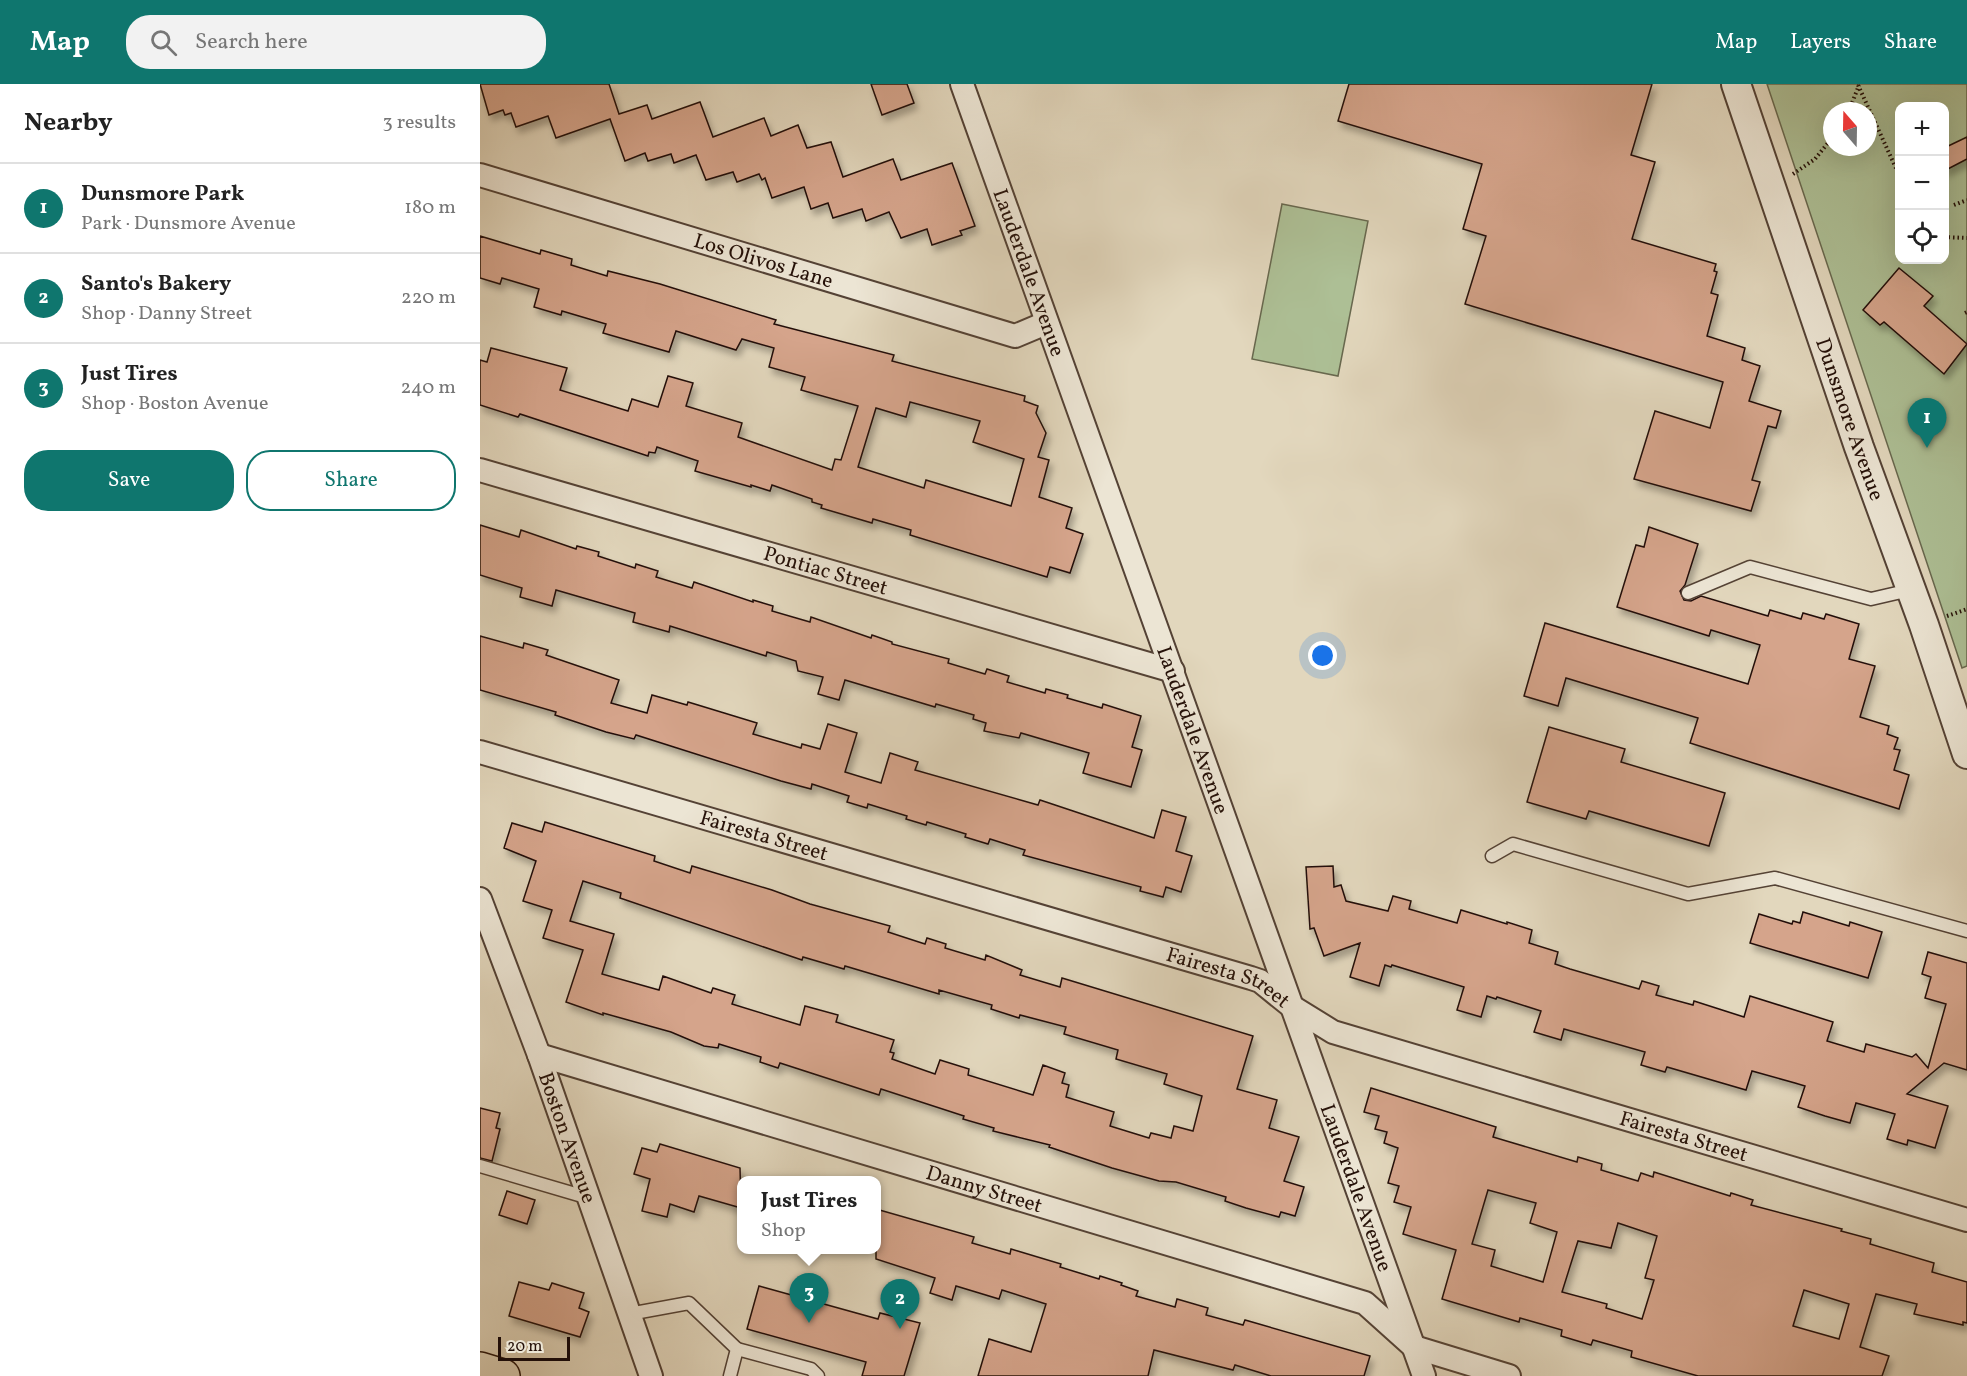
<!DOCTYPE html>
<meta charset="utf-8">
<style>
:root{--surface:#fff;--page:#f2f2f2;--text:#222;--muted:#767676;--line:#e0e0e0;--accent:#0f766e}
body{margin:0;font-family:Vollkorn,serif;background:var(--page);color:var(--text)}
.controls{position:absolute;right:18px;top:18px;display:grid;overflow:hidden;border-radius:12px;box-shadow:0 6px 24px #0002}
.controls button{width:54px;height:54px;display:grid;place-items:center;padding:0;border:0;border-bottom:2px solid var(--line);background:var(--surface);color:var(--text);font:30px sans-serif}
.compass{position:absolute;left:1343px;top:18px;width:54px;height:54px;border-radius:50%;background:var(--surface);box-shadow:0 6px 24px #0002;rotate:340deg}
.scale{position:absolute;left:18px;bottom:15px;width:72px;box-sizing:border-box;padding-left:6px;border:3px solid #241008;border-top:0;font-size:16px;line-height:21px;white-space:nowrap;color:#241008;-webkit-text-stroke:4px #ece5d4;paint-order:stroke}
.you{position:absolute;left:843px;top:572px;width:21px;height:21px;margin:-15px;border:4px solid #fff;border-radius:50%;background:#1a73e8;box-shadow:0 0 0 9px #1a73e833}
.badge{display:grid;place-items:center;width:39px;height:39px;border-radius:50%;background:var(--accent);color:#fff;font-size:20px;font-weight:700}
.pin{position:absolute;translate:-50% -50px;filter:drop-shadow(0 2px 3px #0008)}
.pin::after{content:'';position:absolute;top:32px;width:21px;height:18px;background:inherit;clip-path:polygon(0 0,100% 0,50% 100%)}
.popup{position:absolute;left:257px;top:1092px;width:144px;height:78px;box-sizing:border-box;display:grid;place-content:center;border-radius:12px;background:var(--surface);filter:drop-shadow(0 2px 4px #0005);font-size:20px;white-space:nowrap;color:var(--muted)}
.popup b{font-size:22px;color:var(--text)}
.popup::after{content:'';position:absolute;left:50%;top:100%;margin-left:-12px;border:12px solid transparent;border-top-color:var(--surface)}
.list{margin:0;padding:0;list-style:none}
h2{display:flex;justify-content:space-between;align-items:center;height:78px;margin:0;padding:0 24px;font-size:26px}
h2 small{font-size:20px;font-weight:400;color:var(--muted)}
.list li{display:grid;grid-template-columns:39px 1fr auto;gap:18px;align-items:center;box-sizing:border-box;height:90px;padding:0 24px;border-top:2px solid var(--line)}
.list b{display:block;font-size:22px;white-space:nowrap}
.list p{margin:0;font-size:20px;white-space:nowrap;color:var(--muted)}
.list em{font-size:20px;font-style:normal;color:var(--muted)}
.actions{display:flex;gap:12px;padding:18px 24px}
.actions a{flex:1;padding:14px 0;border:2px solid var(--accent);border-radius:24px;text-align:center;font-size:21px;color:var(--accent)}
.actions .main{background:var(--accent);color:#fff}
.icon{flex:none;width:33px;height:33px;fill:none;stroke:currentColor;stroke-width:2;stroke-linecap:round;stroke-linejoin:round}
.map{position:relative;flex:none;width:1487px;height:1292px;overflow:hidden}
header{display:flex;align-items:center;gap:36px;box-sizing:border-box;height:84px;padding:0 30px;background:var(--accent);color:#fff}
header strong{font-size:28px}
nav{display:flex;gap:33px;margin-inline-start:auto;font-size:21px}
.search{width:420px;height:54px;background:var(--page);display:flex;align-items:center;gap:15px;box-sizing:border-box;padding:0 21px;border-radius:24px;color:var(--muted);font-size:22px}
main{display:flex}
aside{flex:1;background:var(--surface)}
.map>svg:first-child{display:block}
.green{fill:#adbf95;stroke:#68684e;stroke-width:1.5;fill-rule:evenodd}
.building{fill:#d5a48b;stroke:#241008;stroke-width:1.5;fill-rule:evenodd;filter:url(#shadow)}
.lines{fill:none;stroke-linecap:round;stroke-linejoin:round}
.service-casing{stroke:#544235;stroke-width:15}
.minor-casing{stroke:#544235;stroke-width:26}
.tertiary-casing{stroke:#544235;stroke-width:32}
.primary-casing{stroke:#241008;stroke-width:36}
.path{stroke:#241008;stroke-width:4;stroke-dasharray:1.5 3;stroke-linecap:butt}
.service{stroke:#ece5d4;stroke-width:12}
.minor{stroke:#ece5d4;stroke-width:22}
.tertiary{stroke:#ece5d4;stroke-width:28}
.primary{stroke:#e2d7bd;stroke-width:33}
.labels{text-anchor:middle;stroke-width:4.5;stroke-linejoin:round;paint-order:stroke}
.street-label{font-size:21px;fill:#241008;stroke:#ece5d4}
</style>
<header>
<strong>Map</strong>
<div class="search"><svg class="icon" aria-label="search" viewBox="0 0 24 24"><circle cx="10" cy="10" r="6"/><path d="M15 15l6 6"/></svg>Search here</div>
<nav><a>Map</a><a>Layers</a><a>Share</a></nav>
</header>
<main>
<aside>
<h2>Nearby<small>3 results</small></h2>
<ul class="list">
<li><span class="badge">1</span><div><b>Dunsmore Park</b><p>Park · Dunsmore Avenue</p></div><em>180 m</em></li>
<li><span class="badge">2</span><div><b>Santo's Bakery</b><p>Shop · Danny Street</p></div><em>220 m</em></li>
<li><span class="badge">3</span><div><b>Just Tires</b><p>Shop · Boston Avenue</p></div><em>240 m</em></li>
</ul>
<div class="actions"><a class="main">Save</a><a>Share</a></div>
</aside>
<div class="map">
<svg width="1487" height="1292" viewBox="0 0 1487 1292">
<defs>
<filter id="shadow"><feDropShadow dx="3.5" dy="6" stdDeviation="3" flood-color="#0004"/></filter>
</defs>
<rect width="100%" height="100%" fill="#e2d7bd"/>
<filter id="stains"><feTurbulence type="fractalNoise" baseFrequency=".00333" numOctaves="4"/><feColorMatrix values="0 0 0 0 .2 0 0 0 0 .09 0 0 0 0 .02 0 0 0 .5 -.17"/></filter>
<radialGradient id="worn" r=".72"><stop offset=".6" stop-color="#630" stop-opacity="0"/><stop offset="1" stop-color="#630" stop-opacity=".3"/></radialGradient>
<g class="green">
<path d="M1287,0H1487V582L1482,584ZM1420,22H1464V176H1420ZM1352,27H1388V63H1352Z"/>
<path d="M802,120L888,137L858,292L772,275Z"/>
</g>
<g class="building">
<path d="M0,0H129L139,30L167,21L172,35L220,18L233,53L284,34L291,52L318,41L327,64L351,58L363,93L413,75L421,96L472,79L495,142L480,147L482,151L452,161L447,145L421,154L409,128L386,137L382,125L353,134L348,119L331,125L324,103L292,114L285,94L282,96L279,90L257,98L253,88L226,96L216,71L194,79L191,70L168,77L165,69L145,77L130,35L76,54L68,32L36,43L31,29L25,31L23,26L9,31Z"/>
<path d="M391,0H427L434,19L402,31Z"/>
<path d="M869,0H1172L1151,71L1175,78L1152,155L1236,180L1234,187L1237,188L1231,209L1238,211L1227,252L1265,264L1262,276L1280,282L1269,317L1301,327L1296,344L1288,342L1272,396L1280,398L1271,427L1154,395L1175,327L1230,344L1243,298L985,220L1006,152L983,145L1002,80L858,37Z"/>
<path d="M1487,53V75L1464,87V64Z"/>
<path d="M0,152L60,170L61,166L92,175L91,181L127,192L128,187L180,200L296,236L294,240L414,271L412,277L545,312L544,317L558,322L556,329L566,349L558,373L569,376L559,413L592,424L586,444L603,450L590,489L570,483L567,493L430,451L431,446L393,435L392,439L341,424L342,421L332,418V415L292,401L290,407L271,401V403L215,387L218,377L177,363L175,369L169,368L168,372L40,330L38,333L0,321V276L7,278L11,264L87,284L80,306L148,327L152,315L178,323L188,292L213,299L206,322L262,339L258,353L352,386L355,375L361,376L378,322L321,306L325,293L289,283L294,264L262,255L256,266L196,247L189,268L123,249L126,240L82,227L81,231L54,223L59,205L22,194L20,200L0,194ZM430,318L500,337L493,358L544,375L531,422L446,396L444,404L378,383L396,324L426,333Z"/>
<path d="M1419,184L1453,212L1444,222L1487,260L1464,290L1404,238L1400,241L1383,226Z"/>
<path d="M0,441L39,453L41,446L96,465L97,462L119,468L118,472L155,484L156,480L178,487L176,493L212,504L214,498L273,518V516L293,522L292,527L330,538L331,533L391,554L392,551L412,558V560L469,575L468,579L505,590L507,585L529,592L527,598L565,609L566,605L588,611L587,614L622,624L623,620L661,632L652,663L662,666L651,703L603,689L609,669L541,649L539,654L504,647L506,639L493,635L494,631L456,620L455,623L365,596L359,616L338,610L343,593L318,587L316,577L287,568L286,572L190,542L189,548L153,538L155,529L76,506L72,522L40,513L42,504L0,491Z"/>
<path d="M1169,443L1218,460L1205,501L1200,507L1204,516L1211,517L1221,512L1288,532L1290,526L1321,535L1323,529L1344,535L1346,530L1379,540L1369,575L1395,582L1380,633L1409,642L1407,650L1418,654L1414,665L1420,666L1414,686L1429,691L1419,725L1210,659L1218,634L1086,594L1078,622L1044,612L1065,539L1268,600L1280,561L1231,546L1229,552L1137,523L1156,461L1164,463Z"/>
<path d="M0,552L43,564L44,559L68,566L66,571L139,596L131,619L167,629L172,611L207,621L208,618L277,639L273,650L321,664L322,660L340,665L348,640L377,649L365,688L401,699L410,669L438,678L435,686L558,721L560,716L674,754L682,726L706,733L696,767L712,772L701,808L686,803L683,813L660,807L661,803L543,771L545,766L510,755L508,760L485,753L486,750L447,738L446,741L426,735L427,732L388,720L387,724L367,718L369,712L332,700L331,705L301,697L156,651L154,655L126,648L75,631L76,628L0,606Z"/>
<path d="M1069,643L1145,665L1141,678L1245,709L1229,762L1109,727L1106,735L1047,718Z"/>
<path d="M65,738L175,772L174,777L210,789L212,782L292,806L330,820L410,842L408,848L445,860L447,854L466,860L465,864L505,876L506,871L542,886L540,891L580,903L582,894L773,952L757,1005L797,1016L789,1044L819,1053L804,1097L824,1103L815,1132L801,1128L799,1133L766,1124L745,1117L746,1113L696,1098L679,1097L632,1084L569,1063L570,1061L513,1047L514,1044L483,1035L484,1032L401,1005L399,1011L300,979L298,984L280,978L281,973L239,960L238,964L224,962L191,948L123,929V931L86,918L103,866L63,854L72,826L43,817L56,777L24,764L32,739L62,748ZM103,797L141,809L140,814L322,876L323,873L364,885L365,882L459,910V906L512,921L511,925L539,934L540,931L586,943L584,950L638,966L636,975L687,990L684,1000L722,1012L713,1047L694,1042L691,1054L671,1049L669,1054L630,1042L634,1028L586,1013L589,1001L582,999L585,989L563,981L553,1011L488,991L489,985L460,976L455,990L412,975L414,969L410,968L414,956L356,938L358,931L325,922L320,941L252,920L255,911L233,904L231,909L183,892L179,906L122,890L134,850L90,837Z"/>
<path d="M853,782L854,803L861,801L866,817L908,827L913,812L931,817L929,825L977,839L981,826L1027,840V838L1052,846L1049,859L1078,868L1075,880L1090,885L1159,905L1162,897L1179,902L1176,911L1213,921L1214,917L1264,933L1270,912L1353,938L1347,957L1384,968L1386,960L1432,973L1436,970L1448,984L1466,920L1445,914L1451,893L1442,890L1448,868L1487,879V986L1464,979L1427,1010L1468,1022L1455,1064L1428,1056L1427,1061L1407,1055L1415,1030L1376,1019L1370,1039L1345,1032L1318,1023L1325,1002L1315,999L1272,987L1266,1006L1187,983L1185,988L1161,981L1165,968L1084,945L1081,956L1054,948L1061,927L1017,913L1016,915L1007,912L1001,933L977,926L984,903L912,881L911,883L905,881L899,902L870,893L880,859L844,872L834,844L830,845L826,783Z"/>
<path d="M1323,828L1369,842L1370,838L1402,848L1388,894L1270,859L1279,830L1312,840L1313,837L1320,839Z"/>
<path d="M891,1004L1016,1043L1013,1053L1097,1078L1098,1073L1122,1080L1121,1086L1158,1097L1161,1089L1173,1093L1174,1088L1250,1112L1251,1109L1273,1116L1271,1121L1362,1145L1361,1147L1391,1155L1390,1160L1454,1179L1452,1188L1487,1198V1239L1483,1238V1241L1434,1230L1437,1220L1396,1210L1380,1263L1409,1272L1402,1292H1218L1151,1273L1152,1267L1113,1256L1111,1261L1081,1252L1082,1246L1040,1234L1039,1238L962,1215L976,1166L923,1150L931,1123L914,1118L919,1102L908,1099L918,1064L904,1059L907,1048L895,1045L899,1032L884,1028ZM1008,1106L1056,1119L1050,1139L1077,1148L1063,1198L1011,1182L1015,1166L992,1160ZM1138,1139L1177,1152L1165,1194L1174,1196L1162,1235L1126,1224L1127,1220L1082,1208L1098,1157L1131,1164ZM1324,1206L1369,1220L1359,1255L1313,1242Z"/>
<path d="M0,1024L20,1029L16,1044L20,1045L12,1077L0,1074Z"/>
<path d="M180,1060L260,1084L261,1124L219,1112L214,1128L190,1120L187,1133L162,1127L170,1095L154,1090L162,1064L177,1068Z"/>
<path d="M27,1107L55,1116L47,1140L19,1131Z"/>
<path d="M396,1125L494,1153L492,1159L530,1170L531,1165L581,1180L580,1183L619,1195L620,1192L642,1199L641,1201L658,1207L656,1212L695,1223L697,1215L728,1224L726,1231L763,1241L765,1236L890,1272L884,1292H791L755,1281L753,1286L674,1266L668,1292H498L509,1255L551,1268L566,1220L522,1206L519,1215L476,1202L472,1216L450,1209L455,1194L396,1175Z"/>
<path d="M39,1198L69,1206L72,1199L104,1209L99,1224L109,1228L100,1253L29,1232Z"/>
<path d="M279,1202L398,1235L400,1229L440,1239L424,1292H382L386,1278L267,1245Z"/>
</g>
<g class="lines">
<g class="service-casing">
<g id="service">
<path d="M1208,509L1270,483L1391,515L1430,506"/>
<path d="M1012,772L1033,760L1208,810L1295,794L1487,847"/>
<path d="M0,1082L109,1114"/>
<path d="M149,1230L209,1219L257,1265L250,1292"/>
<path d="M257,1265L331,1285L338,1292"/>
</g>
</g>
<g class="minor-casing">
<g id="minor">
<path id="s1" d="M482,0L944,1292"/>
<path id="s2" d="M0,91L535,252L566,239"/>
<path id="s3" d="M0,386L693,587"/>
<path id="s4" d="M0,668L771,894L780,897L811,922L853,948L1487,1136"/>
<path id="s5" d="M0,815L59,971L171,1292"/>
<path id="s6" d="M59,971L885,1219L934,1263L1029,1292"/>
</g>
</g>
<g class="tertiary-casing">
<g id="tertiary">
<path id="s7" d="M1256,0L1379,363L1444,541L1487,670"/>
</g>
</g>
<g class="primary-casing">
<path id="primary" d="M0,1285L23,1292"/>
</g>
<g class="path">
<path d="M1378,1L1420,93"/>
<path d="M1369,27L1379,1"/>
<path d="M1313,90L1335,75L1352,54"/>
<path d="M1474,121L1487,116"/>
<path d="M1464,153L1487,154"/>
<path d="M1485,229L1487,228"/>
<path d="M1467,532L1487,525"/>
</g>
<use href="#service" class="service"/>
<use href="#minor" class="minor"/>
<use href="#tertiary" class="tertiary"/>
<use href="#primary" class="primary"/>
</g>
<g class="labels">
<g class="street-label">
<text dy="7" stroke="none"><textPath href="#s2" startOffset="296">Los Olivos Lane</textPath></text>
<text dy="7" stroke="none"><textPath href="#s1" startOffset="200">Lauderdale Avenue</textPath></text>
<text dy="7" stroke="none"><textPath href="#s7" startOffset="354">Dunsmore Avenue</textPath></text>
<text dy="7" stroke="none"><textPath href="#s3" startOffset="360">Pontiac Street</textPath></text>
<text dy="7" stroke="none"><textPath href="#s1" startOffset="686">Lauderdale Avenue</textPath></text>
<text dy="7" stroke="none"><textPath href="#s4" startOffset="296">Fairesta Street</textPath></text>
<text dy="7" stroke="none"><textPath href="#s4" startOffset="782">Fairesta Street</textPath></text>
<text dy="7" stroke="none"><textPath href="#s4" startOffset="1268">Fairesta Street</textPath></text>
<text dy="7" stroke="none"><textPath href="#s5" startOffset="254">Boston Avenue</textPath></text>
<text dy="7" stroke="none"><textPath href="#s1" startOffset="1172">Lauderdale Avenue</textPath></text>
<text dy="7" stroke="none"><textPath href="#s6" startOffset="465">Danny Street</textPath></text>
</g>
</g>
<rect width="100%" height="100%" filter="url(#stains)"/>
<rect width="100%" height="100%" fill="url(#worn)"/>
</svg>
<div class="controls">
<button>+</button>
<button>−</button>
<button><svg class="icon" aria-label="locate" viewBox="0 0 24 24"><circle cx="12" cy="12" r="6"/><path d="M12 2v4M12 18v4M2 12h4M18 12h4"/></svg></button>
</div>
<svg class="compass" viewBox="-18 -18 36 36"><path d="M0-13l5 13h-10z" fill="#e53935"/><path d="M0 13l5-13h-10z" fill="#767676"/></svg>
<div class="scale">20 m</div>
<div class="you"></div>
<div class="pin badge" style="left:1447px;top:364px">1</div>
<div class="pin badge" style="left:420px;top:1245px">2</div>
<div class="pin badge" style="left:329px;top:1239px">3</div>
<div class="popup"><b>Just Tires</b>Shop</div>
</div>
</main>
